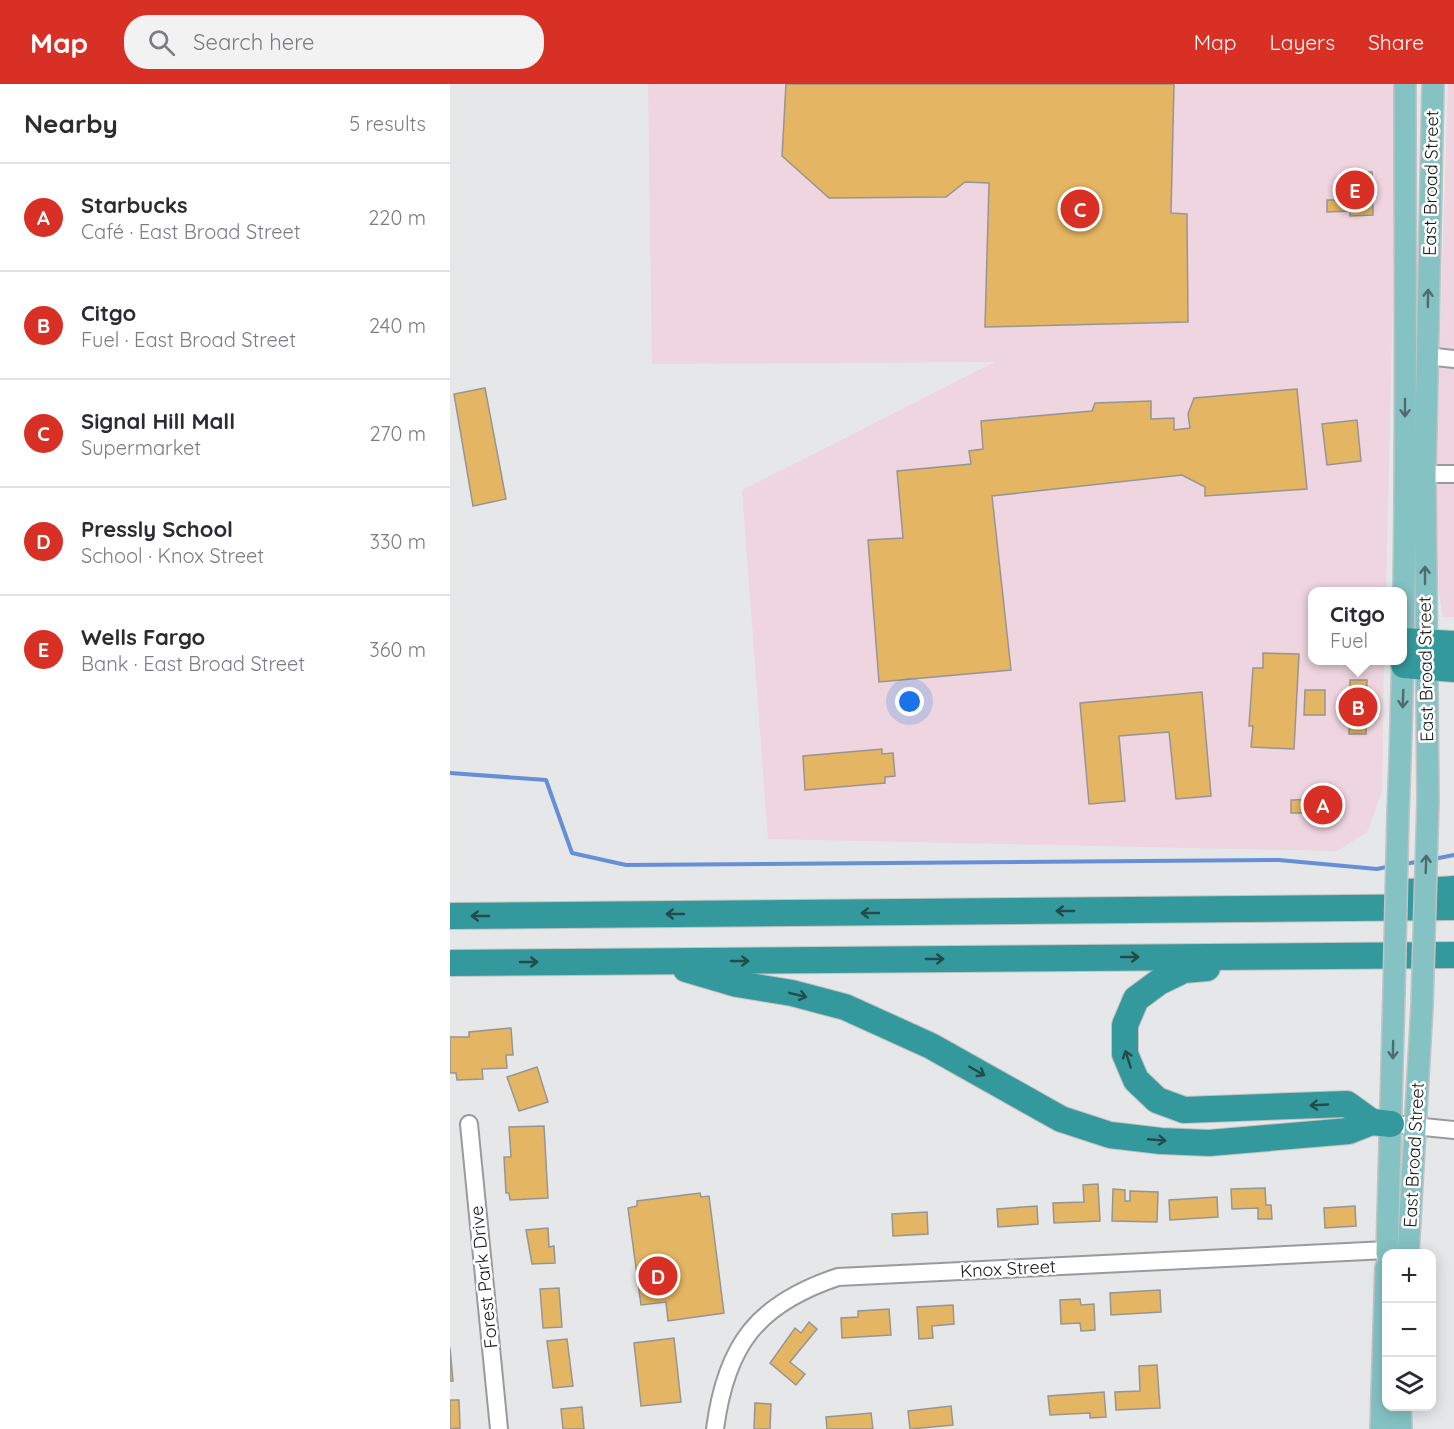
<!DOCTYPE html>
<meta charset="utf-8">
<style>
:root{--surface:#fff;--page:#f2f2f3;--text:#2b2b33;--muted:#7c7c81;--line:#e1e1e2;--accent:#d93025}
body{margin:0;font-family:Quicksand,sans-serif;background:var(--page);color:var(--text)}
.controls{position:absolute;right:18px;bottom:18px;display:grid;overflow:hidden;border-radius:12px;box-shadow:0 3px 15px #0003}
.controls button{width:54px;height:54px;display:grid;place-items:center;padding:0;border:0;border-bottom:2px solid var(--line);background:var(--surface);color:var(--text);font:30px sans-serif}
.you{position:absolute;left:460px;top:618px;width:21px;height:21px;margin:-15px;border:4px solid #fff;border-radius:50%;background:#1a73e8;box-shadow:0 0 0 9px #1a73e833}
.badge{display:grid;place-items:center;width:39px;height:39px;border-radius:50%;background:var(--accent);color:#fff;font-size:20px;font-weight:700}
.pin{position:absolute;translate:-50% -50%;border:3px solid #fff;box-shadow:0 2px 6px #0006}
.popup{position:absolute;left:858px;top:503px;width:99px;height:78px;box-sizing:border-box;display:grid;place-content:center;border-radius:12px;background:var(--surface);filter:drop-shadow(0 2px 4px #0005);font-size:20px;white-space:nowrap;color:var(--muted)}
.popup b{font-size:22px;color:var(--text)}
.popup::after{content:'';position:absolute;left:50%;top:100%;margin-left:-12px;border:12px solid transparent;border-top-color:var(--surface)}
.list{margin:0;padding:0;list-style:none}
h2{display:flex;justify-content:space-between;align-items:center;height:78px;margin:0;padding:0 24px;font-size:26px}
h2 small{font-size:20px;font-weight:400;color:var(--muted)}
.list li{display:grid;grid-template-columns:39px 1fr auto;gap:18px;align-items:center;box-sizing:border-box;height:108px;padding:0 24px;border-top:2px solid var(--line)}
.list b{display:block;font-size:22px;white-space:nowrap}
.list p{margin:0;font-size:20px;white-space:nowrap;color:var(--muted)}
.list em{font-size:20px;font-style:normal;color:var(--muted)}
.icon{flex:none;width:33px;height:33px;fill:none;stroke:currentColor;stroke-width:2;stroke-linecap:round;stroke-linejoin:round}
.map{position:relative;flex:none;width:1004px;height:1345px;overflow:hidden}
header{display:flex;align-items:center;gap:36px;box-sizing:border-box;height:84px;padding:0 30px;background:var(--accent);color:#fff}
header strong{font-size:28px}
nav{display:flex;gap:33px;margin-inline-start:auto;font-size:21px}
.search{width:420px;height:54px;background:var(--page);display:flex;align-items:center;gap:15px;box-sizing:border-box;padding:0 21px;border-radius:24px;color:var(--muted);font-size:22px}
main{display:flex}
aside{flex:1;background:var(--surface)}
.map>svg:first-child{display:block}
.commercial{fill:#eed5df}
.lines{fill:none;stroke-linecap:round;stroke-linejoin:round}
.stream{stroke:#668fd5;stroke-width:4}
.building{fill:#e4b562;stroke:#979593;stroke-width:1.5}
.minor-casing{stroke:#999a9d;stroke-width:20}
.major-casing{stroke:#c3c3c3;stroke-width:24}
.highway-casing{stroke:#c3c3c3;stroke-width:28}
.minor{stroke:#fff;stroke-width:16}
.major{stroke:#85c2c4;stroke-width:21}
.highway{stroke:#34999c;stroke-width:26}
.major-bridge-casing{stroke:#c3c3c3;stroke-width:24;stroke-linecap:butt}
.major-bridge{stroke:#85c2c4;stroke-width:21}
.oneway{stroke:#4e6c6e}
.oneway2{stroke:#234b4d}
.labels{text-anchor:middle;stroke-width:5;stroke-linejoin:round;paint-order:stroke}
.street-label{font-size:18px;fill:#171718;stroke:#fff}
</style>
<header>
<strong>Map</strong>
<div class="search"><svg class="icon" aria-label="search" viewBox="0 0 24 24"><circle cx="10" cy="10" r="6"/><path d="M15 15l6 6"/></svg>Search here</div>
<nav><a>Map</a><a>Layers</a><a>Share</a></nav>
</header>
<main>
<aside>
<h2>Nearby<small>5 results</small></h2>
<ul class="list">
<li><span class="badge">A</span><div><b>Starbucks</b><p>Café · East Broad Street</p></div><em>220 m</em></li>
<li><span class="badge">B</span><div><b>Citgo</b><p>Fuel · East Broad Street</p></div><em>240 m</em></li>
<li><span class="badge">C</span><div><b>Signal Hill Mall</b><p>Supermarket</p></div><em>270 m</em></li>
<li><span class="badge">D</span><div><b>Pressly School</b><p>School · Knox Street</p></div><em>330 m</em></li>
<li><span class="badge">E</span><div><b>Wells Fargo</b><p>Bank · East Broad Street</p></div><em>360 m</em></li>
</ul>
</aside>
<div class="map">
<svg width="1004" height="1345" viewBox="0 0 1004 1345">
<rect width="100%" height="100%" fill="#e6e7e9"/>
<g class="commercial">
<path d="M198,0H948L936,507L863,508V576L934,577L932,708L917,748L887,767L318,755L292,406L545,278L202,280Z"/>
<path d="M998,0H1004V533H993L983,476Z"/>
</g>
<g class="lines">
<g class="stream">
<path d="M0,689L96,696L122,769L176,781L829,776L927,785L941,782"/>
<path d="M984,775L1004,771"/>
<path d="M955,780L971,777"/>
</g>
</g>
<g class="building">
<path d="M336,0H724L721,129L737,130L738,238L535,243L539,99L515,98L496,113L379,114L332,72Z"/>
<path d="M900,88H922L923,131L900,132V127L877,128V116H900Z"/>
<path d="M35,304L56,415L23,422L4,310Z"/>
<path d="M847,305L857,405L755,412V403L732,391L542,412L561,586L429,598L418,456L453,454L447,387L521,380L519,367L533,365L531,337L642,327L645,319L701,317V335L724,334V346L740,344L738,330L744,314Z"/>
<path d="M907,336L911,377L877,381L872,340Z"/>
<path d="M813,569L849,570L844,665L801,663L803,642H799L803,584H813Z"/>
<path d="M900,596H917L916,650H899Z"/>
<path d="M855,606H875V631H854Z"/>
<path d="M752,608L761,712L726,715L719,648L669,652L675,717L639,720L630,619Z"/>
<path d="M432,665V670L443,669L445,692L435,693V699L355,706L353,672Z"/>
<path d="M883,715L884,729H841V716Z"/>
<path d="M61,944L63,971H56L57,984L32,985L33,995L7,996L6,989H0V953H19V948Z"/>
<path d="M87,983L98,1018L69,1027L57,993Z"/>
<path d="M94,1042L98,1114L60,1116L59,1109H56L54,1073H61L59,1043Z"/>
<path d="M648,1100L650,1137L604,1139L603,1119L634,1118L633,1101Z"/>
<path d="M815,1104L816,1121H821L822,1135H808V1124L782,1125L781,1105Z"/>
<path d="M663,1105L675,1106V1117H680V1107L708,1108L707,1138L662,1137Z"/>
<path d="M250,1109L251,1113L259,1112L274,1229L218,1237L216,1218L191,1221L178,1124L187,1122V1117Z"/>
<path d="M767,1113L768,1133L720,1136L719,1116Z"/>
<path d="M587,1122L588,1140L548,1143L547,1125Z"/>
<path d="M905,1122L906,1142L875,1144L874,1124Z"/>
<path d="M477,1128L478,1150L443,1152L442,1130Z"/>
<path d="M98,1144L99,1163L104,1162L105,1179L82,1180L76,1146Z"/>
<path d="M109,1204L112,1243L93,1244L90,1205Z"/>
<path d="M710,1206L711,1228L661,1231L660,1209Z"/>
<path d="M630,1215L631,1221L644,1220L645,1246L631,1247L630,1239L611,1240L610,1216Z"/>
<path d="M503,1221L504,1240L482,1242L483,1254L469,1255L467,1223Z"/>
<path d="M439,1225L441,1251L392,1254L391,1234L408,1233V1227Z"/>
<path d="M359,1238L367,1245L340,1278L355,1290L346,1301L320,1279L345,1244L351,1249Z"/>
<path d="M224,1254L231,1318L191,1322L184,1259Z"/>
<path d="M117,1255L123,1302L103,1304L97,1257Z"/>
<path d="M0,1264L3,1297H0Z"/>
<path d="M707,1281L710,1324L666,1326L665,1308L690,1307L689,1282Z"/>
<path d="M654,1308L656,1333L640,1334V1329L600,1331L598,1312Z"/>
<path d="M0,1316H9L10,1344L0,1345Z"/>
<path d="M305,1319L321,1320L320,1345H304Z"/>
<path d="M501,1322L503,1341L460,1345L458,1327Z"/>
<path d="M132,1323L134,1345H113L111,1325Z"/>
<path d="M421,1329L423,1345H377L376,1333Z"/>
</g>
<g class="lines">
<g class="minor-casing">
<g id="minor">
<path d="M977,272L1004,275"/>
<path d="M975,390H1004"/>
<path d="M19,1040L49,1345"/>
<path d="M954,1041L1004,1046"/>
<path d="M265,1345C276,1261 307,1220 388,1193L937,1166"/>
</g>
</g>
<g class="major-casing">
<g id="major">
<path d="M978,717L975,390L983,0"/>
<path d="M948,729C958,486 955,243 955,0"/>
<path d="M937,1170L944,908"/>
<path d="M958,1170L972,922"/>
<path d="M950,1322L951,1345"/>
<path d="M931,1345L936,1184"/>
</g>
</g>
<g class="highway-casing">
<g id="highway">
<path d="M953,557L1004,560"/>
<path d="M954,581L1004,585"/>
<path d="M959,808L1004,805"/>
<path d="M0,832L1004,823"/>
<path d="M0,879L1004,871"/>
<path d="M757,884L734,886L709,898L686,915L675,941V970L686,996L707,1016L734,1026L897,1020L922,1038"/>
<path d="M236,885L287,900L342,909L395,923L481,962L611,1035L660,1051L711,1057L759,1059L899,1047L922,1038L941,1040"/>
</g>
</g>
<use href="#minor" class="minor"/>
<use href="#major" class="major"/>
<use href="#highway" class="highway"/>
<g class="major-bridge-casing">
<g id="major-bridge">
<path d="M944,908L948,729"/>
<path d="M972,922L978,717"/>
</g>
</g>
<use href="#major-bridge" class="major-bridge"/>
</g>
<defs><path id="oneway-shaft" d="M-6 0H5M1.5-3L5.5 0L1.5 3" fill="none" stroke-width="1.6" stroke-linecap="round" stroke-linejoin="round" transform="scale(1.5)"/></defs>
<g class="oneway">
<use href="#oneway-shaft" transform="translate(978 214) rotate(-89)"/>
<use href="#oneway-shaft" transform="translate(955 324) rotate(90)"/>
<use href="#oneway-shaft" transform="translate(975 491) rotate(-90)"/>
<use href="#oneway-shaft" transform="translate(953 615) rotate(92)"/>
<use href="#oneway-shaft" transform="translate(976 780) rotate(-88)"/>
<use href="#oneway-shaft" transform="translate(943 966) rotate(91)"/>
</g>
<g class="oneway2">
<use href="#oneway-shaft" transform="translate(615 827) rotate(180)"/>
<use href="#oneway-shaft" transform="translate(420 829) rotate(180)"/>
<use href="#oneway-shaft" transform="translate(225 830) rotate(180)"/>
<use href="#oneway-shaft" transform="translate(30 832) rotate(180)"/>
<use href="#oneway-shaft" transform="translate(680 873)"/>
<use href="#oneway-shaft" transform="translate(485 875)"/>
<use href="#oneway-shaft" transform="translate(290 877)"/>
<use href="#oneway-shaft" transform="translate(79 878)"/>
<use href="#oneway-shaft" transform="translate(348 911) rotate(14)"/>
<use href="#oneway-shaft" transform="translate(678 975) rotate(-108)"/>
<use href="#oneway-shaft" transform="translate(527 987) rotate(30)"/>
<use href="#oneway-shaft" transform="translate(869 1021) rotate(177)"/>
<use href="#oneway-shaft" transform="translate(707 1056) rotate(5)"/>
</g>
<g class="labels">
<g class="street-label">
<text transform="translate(981 99) rotate(-89)" y="6">East Broad Street</text>
<text transform="translate(976 585) rotate(-91)" y="6">East Broad Street</text>
<text transform="translate(964 1071) rotate(-87)" y="6">East Broad Street</text>
<text transform="translate(558 1185) rotate(-3)" y="6">Knox Street</text>
<text transform="translate(34 1193) rotate(-96)" y="6">Forest Park Drive</text>
</g>
</g>
</svg>
<div class="controls">
<button>+</button>
<button>−</button>
<button><svg class="icon" aria-label="layers" viewBox="0 0 24 24"><path d="M12 4l9 5-9 5-9-5zM3 14l9 5 9-5"/></svg></button>
</div>
<div class="you"></div>
<div class="pin badge" style="left:873px;top:721px">A</div>
<div class="pin badge" style="left:908px;top:623px">B</div>
<div class="popup"><b>Citgo</b>Fuel</div>
<div class="pin badge" style="left:630px;top:125px">C</div>
<div class="pin badge" style="left:208px;top:1192px">D</div>
<div class="pin badge" style="left:905px;top:106px">E</div>
</div>
</main>
